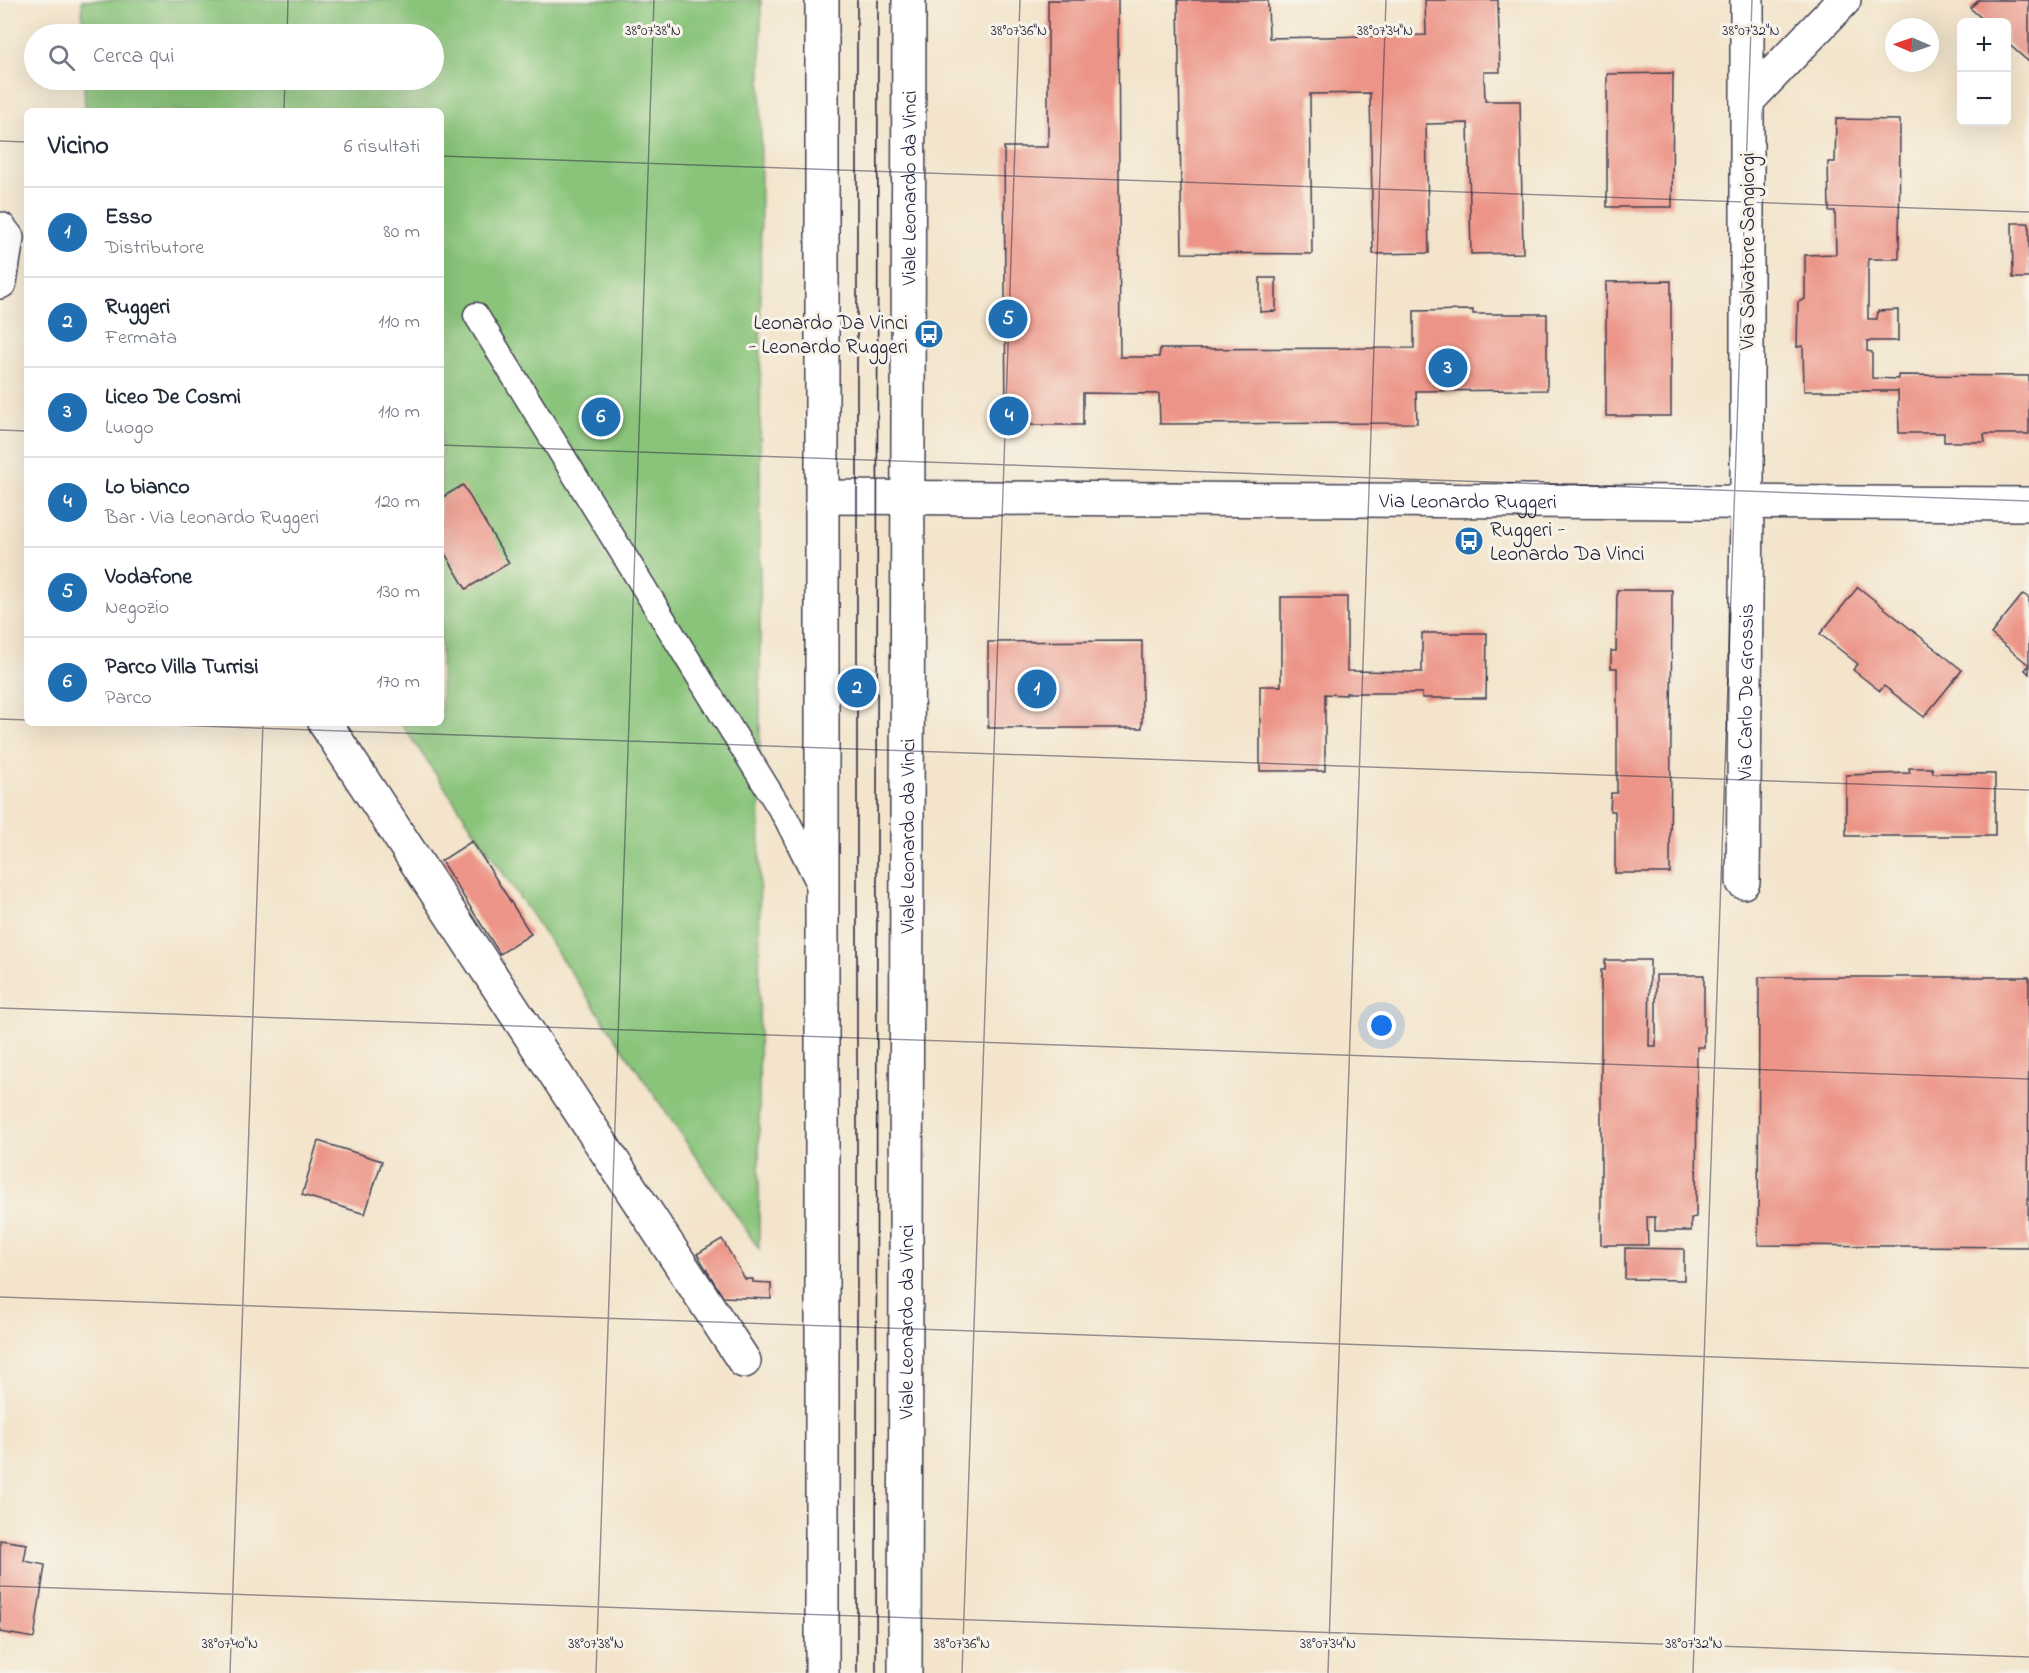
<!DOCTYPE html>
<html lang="it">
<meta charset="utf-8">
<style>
:root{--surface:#fff;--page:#f6f6f7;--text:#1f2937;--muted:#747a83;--line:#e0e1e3;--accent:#1f6fb2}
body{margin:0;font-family:"Indie Flower",sans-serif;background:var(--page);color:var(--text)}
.controls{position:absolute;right:18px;top:18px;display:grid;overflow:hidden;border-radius:9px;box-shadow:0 6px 24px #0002}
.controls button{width:54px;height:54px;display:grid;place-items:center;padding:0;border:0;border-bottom:2px solid var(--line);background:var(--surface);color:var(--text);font:30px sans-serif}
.compass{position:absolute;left:1885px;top:18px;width:54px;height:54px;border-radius:50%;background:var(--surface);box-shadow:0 6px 24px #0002;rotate:272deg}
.you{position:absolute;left:1382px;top:1026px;width:21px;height:21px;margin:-15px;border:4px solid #fff;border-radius:50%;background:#1a73e8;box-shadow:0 0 0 9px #1a73e833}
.badge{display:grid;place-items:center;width:39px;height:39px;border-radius:50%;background:var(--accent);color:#fff;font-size:20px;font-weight:700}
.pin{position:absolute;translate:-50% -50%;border:3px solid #fff;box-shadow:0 2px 6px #0006}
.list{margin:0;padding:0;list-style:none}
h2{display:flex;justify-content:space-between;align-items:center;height:78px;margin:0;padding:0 24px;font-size:26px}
h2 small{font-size:20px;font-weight:400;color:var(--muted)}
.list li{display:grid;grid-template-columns:39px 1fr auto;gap:18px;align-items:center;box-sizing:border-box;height:90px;padding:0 24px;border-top:2px solid var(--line)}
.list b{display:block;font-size:22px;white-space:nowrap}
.list p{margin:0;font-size:20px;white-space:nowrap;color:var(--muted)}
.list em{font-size:20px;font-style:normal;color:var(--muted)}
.icon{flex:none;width:33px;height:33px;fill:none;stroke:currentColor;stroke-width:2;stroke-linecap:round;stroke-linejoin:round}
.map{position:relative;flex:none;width:2029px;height:1673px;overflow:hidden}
.search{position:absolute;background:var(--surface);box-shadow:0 6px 24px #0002;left:24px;top:24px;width:420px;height:66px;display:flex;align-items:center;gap:15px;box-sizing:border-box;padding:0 21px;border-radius:33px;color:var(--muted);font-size:22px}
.panel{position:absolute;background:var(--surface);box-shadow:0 6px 24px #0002;left:24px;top:108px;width:420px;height:618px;border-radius:9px}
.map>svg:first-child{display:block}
.green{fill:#89c47a;stroke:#56735a;stroke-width:1.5}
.building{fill:#ec9487}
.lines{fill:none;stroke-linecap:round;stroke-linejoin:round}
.service-casing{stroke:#413f51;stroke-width:27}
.minor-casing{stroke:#413f51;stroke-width:36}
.tertiary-casing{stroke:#413f51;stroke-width:36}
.service{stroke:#fff;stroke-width:24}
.minor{stroke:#fff;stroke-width:33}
.tertiary{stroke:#fff;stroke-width:33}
.tram{stroke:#22223b;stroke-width:1.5}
.ticks{fill:none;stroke:#22223b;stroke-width:1.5;stroke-opacity:0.45}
.labels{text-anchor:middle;stroke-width:6;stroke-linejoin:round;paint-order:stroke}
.street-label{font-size:21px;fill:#22223b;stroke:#f7f3e8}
.poi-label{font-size:21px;fill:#22223b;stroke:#f7f3e8;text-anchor:end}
.ticks-label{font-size:15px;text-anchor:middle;fill:#22223b;stroke:#f7f3e8;stroke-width:6;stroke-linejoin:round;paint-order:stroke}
</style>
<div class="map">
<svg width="2029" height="1673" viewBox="0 0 2029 1673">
<rect width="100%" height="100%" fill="#f7f3e8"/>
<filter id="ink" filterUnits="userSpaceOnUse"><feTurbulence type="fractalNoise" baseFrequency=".0167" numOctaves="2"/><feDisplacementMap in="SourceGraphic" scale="12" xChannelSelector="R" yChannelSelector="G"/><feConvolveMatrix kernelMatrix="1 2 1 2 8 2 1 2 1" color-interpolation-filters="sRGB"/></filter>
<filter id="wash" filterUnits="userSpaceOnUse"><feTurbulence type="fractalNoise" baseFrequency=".008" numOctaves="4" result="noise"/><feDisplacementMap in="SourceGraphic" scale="24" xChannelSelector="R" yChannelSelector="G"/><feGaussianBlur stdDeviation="1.35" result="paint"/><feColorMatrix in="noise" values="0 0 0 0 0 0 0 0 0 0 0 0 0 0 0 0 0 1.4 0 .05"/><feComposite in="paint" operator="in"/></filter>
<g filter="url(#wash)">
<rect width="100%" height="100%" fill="#f3e4cb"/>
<path class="green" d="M82,0H761L759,1249L401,723H441V111H85L84,80H434V34H83Z"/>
<g id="blocks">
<g class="building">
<path d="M1048,0H1118L1120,357H1159L1160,349L1414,348V311L1473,310V314H1547V390L1416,391L1417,423L1160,424L1159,394L1083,393V425H1006L1004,147H1048Z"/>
<path d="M1178,0H1268L1269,38L1426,35L1425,0H1498L1500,72H1484L1485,101H1520L1523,253L1471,254L1468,123L1426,124L1429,253L1373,254L1370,93L1310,94L1312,254L1182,253Z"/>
<path d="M1979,0H2029V62L2006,42V22H1986L1970,8Z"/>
<path d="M1673,73L1672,207H1607V74Z"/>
<path d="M1836,119L1900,120L1899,259H1868V319H1877L1878,311L1898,310V341H1867V351L1872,352V378L1898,379V375L2029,376V434H1984L1985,442H1944V433H1899L1898,391H1804L1803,346L1797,347L1798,302L1805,299V255L1836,254L1835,211H1829L1828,162H1835Z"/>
<path d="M2012,223H2029V278H2013Z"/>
<path d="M1260,278H1276V311L1260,312Z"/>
<path d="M1671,281V416H1606V282Z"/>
<path d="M463,485L509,563L466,589L441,547V498Z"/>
<path d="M1858,587L1962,670L1924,717L1884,686L1880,691L1853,670L1858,664L1820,634Z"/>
<path d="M1617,590H1672L1670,873H1615V811H1610L1611,793H1617V668H1611V651H1616Z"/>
<path d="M2023,594L2029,598V674L2025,670L2029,665L1991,634Z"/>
<path d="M1281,597H1347V671L1422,672V633H1487L1486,698H1422V693H1346V695L1325,694V771H1260V686H1281Z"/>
<path d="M1142,641V728H988V642Z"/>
<path d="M1909,768H1932L1933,773L1995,774V836H1846V775L1910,773Z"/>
<path d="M472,841L531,934L500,954L441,861Z"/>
<path d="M1605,960H1650L1649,1046H1656V975H1704V1047H1697L1696,1217L1691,1218V1231H1655V1217H1647L1648,1245H1601V970H1605Z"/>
<path d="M1759,977H2029L2028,1247L1758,1245Z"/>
<path d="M318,1141L382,1161L365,1214L302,1195Z"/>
<path d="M722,1239L745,1279H753V1282L771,1283V1299L723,1297L697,1254Z"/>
<path d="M1625,1248L1684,1249V1280L1625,1279Z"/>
<path d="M0,1540L27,1544L24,1561L45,1565L34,1638L0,1632Z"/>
</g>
</g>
</g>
<g filter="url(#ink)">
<use href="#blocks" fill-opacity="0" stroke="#413f51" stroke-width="1.5"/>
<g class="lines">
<g class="service-casing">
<path id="service" d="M476,315L787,820L820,886"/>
</g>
<g class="minor-casing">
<g id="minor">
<path d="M1747,101L1844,0"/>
<path d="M0,229L7,238L0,282"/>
<path id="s1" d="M823,497L2029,504"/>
<path d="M325,723L744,1361"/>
<path id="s2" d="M1743,882L1747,503V0"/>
</g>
</g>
<g class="tertiary-casing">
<g id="tertiary">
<path d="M822,0V1673"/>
<path id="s3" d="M905,1673L909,0"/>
</g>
</g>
<use href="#service" class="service"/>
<use href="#minor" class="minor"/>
<use href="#tertiary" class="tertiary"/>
<g class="tram">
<path d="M857,1673V0"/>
<path d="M876,1673L878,0"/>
</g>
</g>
</g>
<path class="ticks" d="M287,34L288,0M284,111L285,80M0,141L27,142M441,156L2029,212M0,430L27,431M441,445L2029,501M0,719L27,720M114,723L2029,790M0,1008L2029,1079M0,1297L2029,1368M0,1586L2029,1657M230,1673L263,723M596,1673L654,0M962,1673L1020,0M1328,1673L1386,0M1693,1673L1752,0"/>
<defs>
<g id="bus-disc" transform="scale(1.5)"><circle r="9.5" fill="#1f6fb2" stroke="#f7f3e8"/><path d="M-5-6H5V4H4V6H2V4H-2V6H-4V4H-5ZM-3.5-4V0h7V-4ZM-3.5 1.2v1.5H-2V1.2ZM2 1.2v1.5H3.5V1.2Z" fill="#fff"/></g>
</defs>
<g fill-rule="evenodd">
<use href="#bus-disc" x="929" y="334"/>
<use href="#bus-disc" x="1469" y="541"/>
</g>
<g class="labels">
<g class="street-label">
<text dy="7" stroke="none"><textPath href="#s3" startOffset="1485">Viale Leonardo da Vinci</textPath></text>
<text transform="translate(1747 251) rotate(-90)" y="7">Via Salvatore Sangiorgi</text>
<text dy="7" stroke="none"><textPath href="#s1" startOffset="645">Via Leonardo Ruggeri</textPath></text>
<text dy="7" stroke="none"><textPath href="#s2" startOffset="190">Via Carlo De Grossis</textPath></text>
<text dy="7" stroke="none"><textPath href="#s3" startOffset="837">Viale Leonardo da Vinci</textPath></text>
<text dy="7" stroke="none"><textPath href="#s3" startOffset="351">Viale Leonardo da Vinci</textPath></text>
</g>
<g class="poi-label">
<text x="908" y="329">Leonardo Da Vinci<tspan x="908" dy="24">- Leonardo Ruggeri</tspan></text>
<text x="1490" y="536" text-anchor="start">Ruggeri -<tspan x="1490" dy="24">Leonardo Da Vinci</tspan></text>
</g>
</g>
<g class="ticks-label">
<text x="653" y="35">38°07'38"N</text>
<text x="1019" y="35">38°07'36"N</text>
<text x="1385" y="35">38°07'34"N</text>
<text x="1751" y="35">38°07'32"N</text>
<text x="230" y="1648">38°07'40"N</text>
<text x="596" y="1648">38°07'38"N</text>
<text x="962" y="1648">38°07'36"N</text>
<text x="1328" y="1648">38°07'34"N</text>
<text x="1694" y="1648">38°07'32"N</text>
</g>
</svg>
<div class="controls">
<button>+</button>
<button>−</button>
</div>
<svg class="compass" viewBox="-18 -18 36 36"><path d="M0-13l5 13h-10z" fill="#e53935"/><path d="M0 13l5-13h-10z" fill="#747a83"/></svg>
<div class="you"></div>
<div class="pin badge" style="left:1037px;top:689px">1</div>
<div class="pin badge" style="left:857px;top:688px">2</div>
<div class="pin badge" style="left:1448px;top:368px">3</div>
<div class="pin badge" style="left:1009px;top:416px">4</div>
<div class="pin badge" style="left:1008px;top:319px">5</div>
<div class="pin badge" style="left:601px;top:417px">6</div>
<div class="search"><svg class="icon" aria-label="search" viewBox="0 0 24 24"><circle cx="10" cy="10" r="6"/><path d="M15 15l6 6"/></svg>Cerca qui</div>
<section class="panel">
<h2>Vicino<small>6 risultati</small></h2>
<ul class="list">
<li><span class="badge">1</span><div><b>Esso</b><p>Distributore</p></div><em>80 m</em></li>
<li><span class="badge">2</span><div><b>Ruggeri</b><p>Fermata</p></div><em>110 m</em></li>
<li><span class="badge">3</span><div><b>Liceo De Cosmi</b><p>Luogo</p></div><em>110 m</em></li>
<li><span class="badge">4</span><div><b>Lo bianco</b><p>Bar · Via Leonardo Ruggeri</p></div><em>120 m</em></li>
<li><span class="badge">5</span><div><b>Vodafone</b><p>Negozio</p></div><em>130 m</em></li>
<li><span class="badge">6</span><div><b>Parco Villa Turrisi</b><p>Parco</p></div><em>170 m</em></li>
</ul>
</section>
</div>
